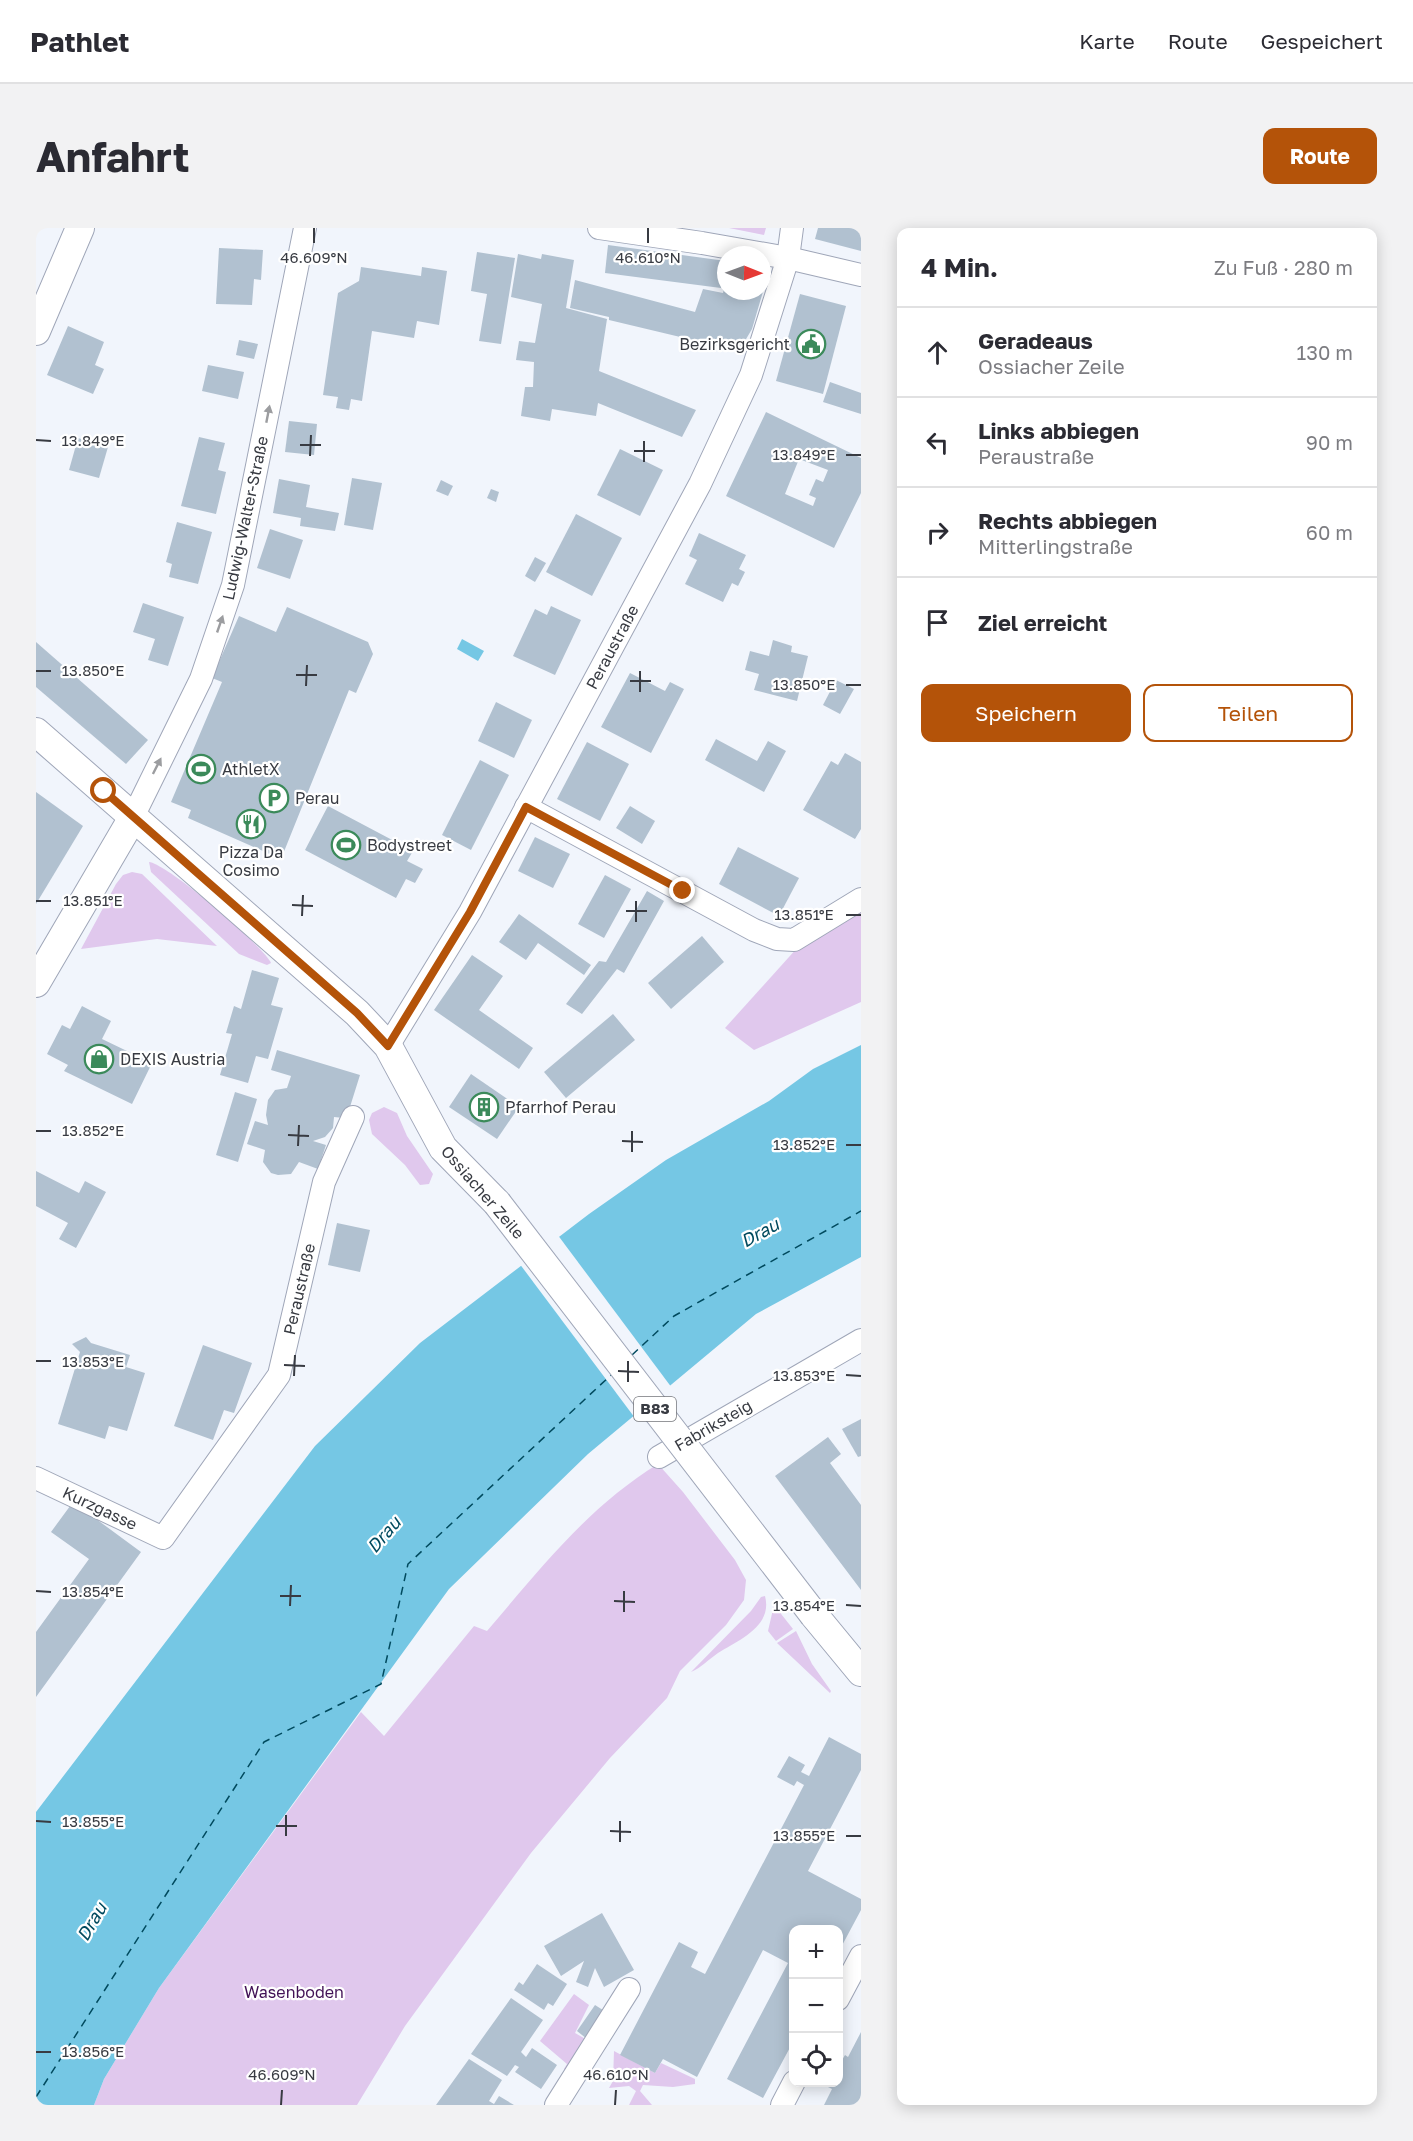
<!DOCTYPE html>
<html lang="de">
<meta charset="utf-8">
<style>
:root{--surface:#fff;--page:#f2f2f3;--text:#2b2b33;--muted:#7c7c81;--line:#e1e1e2;--accent:#b45309}
body{margin:0;font-family:"Golos Text",sans-serif;background:var(--page);color:var(--text)}
.controls{position:absolute;right:18px;bottom:18px;display:grid;overflow:hidden;border-radius:12px;box-shadow:0 3px 15px #0003}
.controls button{width:54px;height:54px;display:grid;place-items:center;padding:0;border:0;border-bottom:2px solid var(--line);background:var(--surface);color:var(--text);font:30px sans-serif}
.compass{position:absolute;left:681px;top:18px;width:54px;height:54px;border-radius:50%;background:var(--surface);box-shadow:0 3px 15px #0003;rotate:91deg}
.stop{position:absolute;width:18px;height:18px;margin:-14px;border:4px solid #b45309;border-radius:50%;background:#fff}
.stop.end{background:#b45309;border-color:#fff;box-shadow:0 2px 6px #0008}
.list{margin:0;padding:0;list-style:none}
h2{display:flex;justify-content:space-between;align-items:center;height:78px;margin:0;padding:0 24px;font-size:26px}
h2 small{font-size:20px;font-weight:400;color:var(--muted)}
.list li{display:grid;grid-template-columns:39px 1fr auto;gap:18px;align-items:center;box-sizing:border-box;height:90px;padding:0 24px;border-top:2px solid var(--line)}
.list b{display:block;font-size:22px;white-space:nowrap}
.list p{margin:0;font-size:20px;white-space:nowrap;color:var(--muted)}
.list em{font-size:20px;font-style:normal;color:var(--muted)}
.actions{display:flex;gap:12px;padding:18px 24px}
.actions a{flex:1;padding:14px 0;border:2px solid var(--accent);border-radius:12px;text-align:center;font-size:21px;color:var(--accent)}
.actions .main{background:var(--accent);color:#fff}
.icon{flex:none;width:33px;height:33px;fill:none;stroke:currentColor;stroke-width:2;stroke-linecap:round;stroke-linejoin:round}
.map{position:relative;flex:none;width:825px;height:1877px;overflow:hidden;border-radius:12px}
header{display:flex;align-items:center;gap:36px;box-sizing:border-box;height:84px;padding:0 30px;background:var(--surface);border-bottom:2px solid var(--line)}
header strong{font-size:28px}
nav{display:flex;gap:33px;margin-inline-start:auto;font-size:21px}
.intro{display:flex;align-items:center;justify-content:space-between;box-sizing:border-box;height:144px;padding:0 36px}
h1{margin:0;font-size:42px}
.button{padding:15px 27px;border-radius:12px;background:var(--accent);color:#fff;font-size:21px;font-weight:700}
main{display:flex;gap:36px;padding:0 36px}
aside{flex:1;background:var(--surface);border-radius:12px;box-shadow:0 3px 15px #0003}
.map>svg:first-child{display:block}
.green{fill:#e0c8ed}
.water{fill:#75c7e4}
.pier{fill:#f1f5fc}
.lines{fill:none;stroke-linecap:round;stroke-linejoin:round}
.ferry{stroke:#004a5e;stroke-width:1.5;stroke-dasharray:8 6;stroke-linecap:butt}
.building{fill:#b1c1d0;fill-rule:evenodd}
.minor-casing{stroke:#9fa6b8;stroke-width:24}
.major-casing{stroke:#9fa6b8;stroke-width:30}
.minor{stroke:#fff;stroke-width:22}
.major{stroke:#fff;stroke-width:28}
.major-bridge-casing{stroke:#9fa6b8;stroke-width:30;stroke-linecap:butt}
.major-bridge{stroke:#fff;stroke-width:28}
.oneway{fill:#9c9da0}
.route{stroke:#b45309;stroke-width:8}
.ticks{fill:none;stroke:#383b42;stroke-width:2}
.labels{text-anchor:middle;stroke-width:4.5;stroke-linejoin:round;paint-order:stroke}
.shield{fill:#fff;stroke:#74767b;stroke-width:1.5}
.shield-label{font-size:15px;font-weight:bold;fill:#383b42}
.poi-label{font-size:16px;fill:#383b42;stroke:#fff;text-anchor:start}
.street-label{font-size:16px;fill:#383b42;stroke:#fff}
.park-label{font-size:16px;fill:#421256;stroke:#fff}
.water-label{font-size:18px;font-style:italic;fill:#004a5e;stroke:#fff}
.ticks-label{font-size:15px;text-anchor:middle;fill:#383b42;stroke:#fff;stroke-width:4.5;stroke-linejoin:round;paint-order:stroke}
</style>
<header>
<strong>Pathlet</strong>
<nav><a>Karte</a><a>Route</a><a>Gespeichert</a></nav>
</header>
<div class="intro"><h1>Anfahrt</h1><a class="button">Route</a></div>
<main>
<div class="map">
<svg width="825" height="1877" viewBox="0 0 825 1877">
<rect width="100%" height="100%" fill="#f1f5fc"/>
<g class="green">
<path d="M693,0H730L728,7Z"/>
<path d="M113,634C132,636 227,718 235,735L231,737L203,726L115,644Z"/>
<path d="M96,644L106,646L181,718L121,711L45,721L80,656L87,647Z"/>
<path d="M825,677V774L718,822L689,800L762,719Z"/>
<path d="M348,879L361,885L371,908L397,946L393,956L384,957L369,937L336,906L333,892L336,885Z"/>
<path d="M622,1236L647,1264L699,1332L710,1352L708,1372L690,1397L644,1443L631,1470L574,1530L495,1625L369,1798L321,1877H58L68,1851L123,1760L325,1484L348,1508L438,1398L451,1403C504,1341 552,1279 622,1236Z"/>
<path d="M729,1368C737,1398 703,1412 682,1425C673,1431 665,1440 655,1444L715,1383L725,1369Z"/>
<path d="M738,1377L757,1401L740,1413L732,1403Z"/>
<path d="M760,1403L776,1436L795,1463L794,1465L741,1415Z"/>
<path d="M538,1766L553,1777L539,1805L553,1813L532,1843L528,1841L531,1836L504,1813Z"/>
<path d="M578,1823L619,1845L625,1835L659,1851V1856L637,1859L607,1857L604,1863L616,1877H593L600,1863L593,1858L573,1860L577,1853Z"/>
</g>
<g class="water">
<path d="M426,411L448,423L442,433L421,421Z"/>
<path d="M825,817V1029L720,1086L552,1226L413,1361L123,1760L68,1851L58,1877H0V1584L279,1218L384,1115L553,986L630,932L733,873L777,841Z"/>
</g>
<path class="pier" d="M521,1006L636,1160L599,1190L483,1035Z"/>
<g class="lines">
<g class="ferry">
<path d="M596,1127L638,1088L825,983"/>
<path d="M0,1869L228,1514L345,1456L372,1336L575,1147"/>
</g>
</g>
<g class="building">
<path d="M782,0H825V23L779,11Z"/>
<path d="M572,17L690,33V45L685,60L569,45Z"/>
<path d="M183,20L227,22L225,52L218,51L216,77L180,76Z"/>
<path d="M441,24L479,30L465,116L443,113L451,66L435,63Z"/>
<path d="M482,26L505,31L506,26L538,32L530,80L571,91L563,143L660,182L646,209L562,175L560,188L516,181L514,193L485,188L489,159H497L498,134L480,132L483,113L499,115L506,76L475,69Z"/>
<path d="M726,37L734,40L716,101L703,123L573,92V89L534,80L539,52L659,84L667,61L687,65L689,57L690,63H726Z"/>
<path d="M325,39L385,48L386,39L411,43L403,97L381,93L378,110L336,103L326,173L315,171L313,182L300,180L302,169L287,167L302,65L323,53Z"/>
<path d="M764,66L810,78L787,166L740,153Z"/>
<path d="M32,98L68,114L59,137L68,141L57,166L11,147Z"/>
<path d="M203,112L222,116L218,131L200,127Z"/>
<path d="M172,137L208,144L202,171L166,163Z"/>
<path d="M794,154L825,165V186L787,174Z"/>
<path d="M730,184L825,230V265L798,320L690,268ZM763,231L792,242L787,254L780,251L773,267L780,270L777,278L749,266Z"/>
<path d="M253,193L281,196L278,227L249,224Z"/>
<path d="M163,209L189,215L182,242L190,244L180,286L145,278Z"/>
<path d="M42,210L72,219L63,250L33,242Z"/>
<path d="M584,221L627,242L604,288L561,267Z"/>
<path d="M316,250L346,255L337,302L308,297Z"/>
<path d="M243,251L274,257L270,279L303,285L299,303L264,298L265,290L237,285Z"/>
<path d="M405,252L417,258L412,268L400,263Z"/>
<path d="M455,261L463,264L460,274L451,270Z"/>
<path d="M540,286L586,310L556,368L510,344Z"/>
<path d="M141,294L176,304L162,356L133,349L136,336L130,334Z"/>
<path d="M234,301L267,312L254,351L221,340Z"/>
<path d="M663,305L710,327L703,341L709,344L702,358L696,355L687,374L649,356L661,332L653,328Z"/>
<path d="M499,329L510,335L499,354L489,348Z"/>
<path d="M107,375L148,389L132,438L112,432L119,411L97,404Z"/>
<path d="M515,378L545,392L519,447L477,428L499,381L511,387Z"/>
<path d="M251,379L332,414L337,426L320,465L313,462L245,631L152,590L155,582L135,574L186,454L176,450L203,388L240,404Z"/>
<path d="M737,412L756,418L755,424L772,428L761,473L718,462L723,446L709,442L714,423L733,428Z"/>
<path d="M0,414L112,512L90,536L0,459Z"/>
<path d="M594,445L629,463L634,454L648,461L615,525L565,499Z"/>
<path d="M800,452L818,461L804,486L787,477Z"/>
<path d="M460,474L496,492L478,530L442,513Z"/>
<path d="M680,511L721,533L732,513L750,523L728,564L669,532Z"/>
<path d="M551,514L593,536L564,593L521,571Z"/>
<path d="M809,525L825,534V601L819,611L767,582L795,533L802,537Z"/>
<path d="M444,532L473,547L435,622L406,607Z"/>
<path d="M0,564L47,598L0,676Z"/>
<path d="M292,578L377,623L371,633L387,641L379,655L370,651L360,670L269,622Z"/>
<path d="M594,578L619,593L606,616L580,600Z"/>
<path d="M499,609L534,626L517,660L482,643Z"/>
<path d="M702,619L763,650L743,688L683,656Z"/>
<path d="M569,647L595,661L568,710L542,696Z"/>
<path d="M611,663L628,673L588,745L581,741L546,786L530,776L563,733L570,734Z"/>
<path d="M483,686L555,737L548,747L502,715L490,732L463,714Z"/>
<path d="M666,708L688,734L635,781L612,755Z"/>
<path d="M436,727L467,748L443,782L497,820L483,841L398,782Z"/>
<path d="M216,742L243,750L235,777L247,780L232,831L220,828L212,855L184,847L196,806L190,805L198,778L205,781Z"/>
<path d="M46,778L75,793L66,811L116,835L96,876L28,843L32,837L11,826L26,797L34,801Z"/>
<path d="M577,786L599,812L530,870L508,844Z"/>
<path d="M241,822L324,847L313,882L308,890L298,889L297,900L289,909L277,913L290,917L282,941L263,934L255,946L242,947L235,945L227,934L229,922L211,916L219,893L232,897L230,887L232,872L239,862L251,860L255,848L235,842Z"/>
<path d="M435,846L483,879L461,911L413,879Z"/>
<path d="M199,864L221,871L202,934L180,927Z"/>
<path d="M0,943L43,965L49,953L70,964L40,1020L23,1011L32,995L0,978Z"/>
<path d="M301,995L334,1002L324,1044L292,1037Z"/>
<path d="M50,1109L55,1115L94,1127L90,1139L109,1145L91,1203L73,1198L69,1211L22,1196L44,1124L36,1116Z"/>
<path d="M167,1117L216,1135L198,1185L188,1182L177,1212L138,1198Z"/>
<path d="M825,1191V1228L822,1229L806,1201Z"/>
<path d="M792,1209L805,1226L794,1235L825,1277V1362L739,1248Z"/>
<path d="M37,1274L105,1324L0,1469V1404L53,1331L15,1304Z"/>
<path d="M793,1509L825,1526V1542L772,1643L825,1671V1682L802,1725V1702H758V1812L727,1870L691,1851L752,1735L727,1722L661,1849L627,1831L619,1845L584,1827L643,1714L662,1724L655,1739L669,1746L768,1557L761,1553L758,1558L741,1549L753,1528L769,1537L765,1544L773,1548Z"/>
<path d="M566,1685L598,1742L568,1759L559,1740L552,1759L540,1754L548,1733L525,1748L508,1718Z"/>
<path d="M501,1736L531,1756L517,1778L512,1775L508,1782L478,1762L483,1754L487,1757Z"/>
<path d="M475,1770L507,1792L485,1824L490,1829L496,1820L521,1837L505,1861L479,1844L483,1839L479,1837L471,1848L435,1826Z"/>
<path d="M559,1777L570,1784L551,1811L541,1803Z"/>
<path d="M825,1804V1872L822,1877H788L796,1861L792,1859L794,1854H802V1839L809,1827L812,1829Z"/>
<path d="M433,1831L466,1852L453,1873L458,1876L463,1868L478,1877H400Z"/>
</g>
<g class="lines">
<g class="minor-casing">
<g id="minor">
<path d="M563,0L666,15L752,30L825,47"/>
<path d="M490,579L718,702L741,711L758,712L825,671"/>
<path d="M96,591L165,451L197,357L269,0"/>
<path d="M352,818L434,684L664,256L715,147L752,30L756,0"/>
<path d="M623,1229L825,1112"/>
<path d="M0,1250L127,1310L243,1147L288,954L317,889"/>
<path d="M802,1771L825,1728"/>
<path d="M520,1877L593,1761"/>
<path d="M746,1877L758,1854"/>
</g>
</g>
<g class="major-casing">
<g id="major">
<path d="M0,103L44,0"/>
<path d="M0,504L321,785L352,818L407,920L461,975"/>
<path d="M0,755L96,591"/>
<path d="M778,1387L825,1444"/>
</g>
</g>
<use href="#minor" class="minor"/>
<use href="#major" class="major"/>
<g class="major-bridge-casing">
<path id="major-bridge" d="M461,975L778,1387"/>
</g>
<use href="#major-bridge" class="major-bridge"/>
</g>
<defs><path id="oneway-solid" d="M-6-.8H1V-3.2L6.5 0L1 3.2V.8H-6Z" transform="scale(1.5)"/></defs>
<g class="oneway">
<use href="#oneway-solid" transform="translate(232 186) rotate(-79)"/>
<use href="#oneway-solid" transform="translate(184 396) rotate(-71)"/>
<use href="#oneway-solid" transform="translate(121 538) rotate(-63)"/>
</g>
<g class="lines">
<path class="route" d="M68,563L321,785L352,818L434,684L490,579L647,663"/>
</g>
<path class="ticks" d="M278,15V0M612,15V0M0,212L15,213M264,217H285M598,223H619M810,227H825M274,228L275,207M608,234V213M0,443H15M260,447H281M594,453H615M810,457H825M270,458L271,437M604,464V443M0,673H15M256,677L277,678M590,683H611M810,687H825M266,688L267,667M600,694V673M0,903H15M252,907L273,908M586,913L607,914M810,917H825M262,918L263,897M596,924V903M0,1133H15M248,1137L269,1138M582,1143L603,1144M810,1147L825,1148M258,1148L259,1127M592,1154V1133M0,1363L15,1364M244,1368H265M578,1373L599,1374M810,1377L825,1378M254,1378L255,1357M588,1384V1363M0,1593L15,1594M240,1598H261M574,1603L595,1604M250,1608V1587M810,1608H825M584,1614V1593M0,1824H15M245,1877L246,1862M579,1877L580,1862"/>
<defs>
<g id="civic-ring" transform="scale(1.5)"><circle r="9.5" fill="#fff" stroke="#3b8a5a" stroke-width="1.5"/><path d="M-.6-6.5H3V-4.5H.6V-3L4-1V1h2V6H-6V1h2V-1L-.6-3ZM-1.2 2.5V6h2.4V2.5Z" fill="#3b8a5a"/></g>
<g id="stadium-ring" transform="scale(1.5)"><circle r="9.5" fill="#fff" stroke="#3b8a5a" stroke-width="1.5"/><path d="M0-5a6.5 5 0 1 0 0 10a6.5 5 0 1 0 0-10ZM-3.5-1.8h7v3.6h-7Z" fill="#3b8a5a"/></g>
<g id="parking-ring" transform="scale(1.5)"><circle r="9.5" fill="#fff" stroke="#3b8a5a" stroke-width="1.5"/><path d="M-3.5-5.5H1a3.5 3.5 0 0 1 0 7H-1V5.5H-3.5ZM-1-3.4V-.6H.8a1.4 1.4 0 0 0 0-2.8Z" fill="#3b8a5a"/></g>
<g id="restaurant-ring" transform="scale(1.5)"><circle r="9.5" fill="#fff" stroke="#3b8a5a" stroke-width="1.5"/><path d="M-5-6h1v4h1v-4h1v4h1v-4h1v5L-1.5 .5V6h-2V.5L-5-1ZM5-6V6H3V1.5H1.5Q1.5-4 5-6Z" fill="#3b8a5a"/></g>
<g id="shop-ring" transform="scale(1.5)"><circle r="9.5" fill="#fff" stroke="#3b8a5a" stroke-width="1.5"/><path d="M-5-2.5h2.3a2.7 3.5 0 0 1 5.4 0H5L5.5 6h-11ZM-1.5-2.5h3a1.5 2.3 0 0 0-3 0Z" fill="#3b8a5a"/></g>
<g id="building-ring" transform="scale(1.5)"><circle r="9.5" fill="#fff" stroke="#3b8a5a" stroke-width="1.5"/><path d="M-4-6H4V6H1V3H-1V6H-4ZM-2.5-4.3h1.7v1.8h-1.7ZM.8-4.3h1.7v1.8H.8ZM-2.5-1h1.7V.8h-1.7ZM.8-1h1.7V.8H.8Z" fill="#3b8a5a"/></g>
</defs>
<g fill-rule="evenodd">
<use href="#civic-ring" x="775" y="116"/>
<use href="#stadium-ring" x="165" y="541"/>
<use href="#parking-ring" x="238" y="570"/>
<use href="#restaurant-ring" x="215" y="596"/>
<use href="#stadium-ring" x="310" y="617"/>
<use href="#shop-ring" x="63" y="831"/>
<use href="#building-ring" x="448" y="879"/>
</g>
<g class="labels">
<rect class="shield" x="598" y="1169" width="42" height="24" rx="4.5"/>
<g class="shield-label">
<text x="619" y="1186">B83</text>
</g>
<g class="poi-label">
<text x="754" y="122" text-anchor="end">Bezirksgericht</text>
<text x="186" y="547">AthletX</text>
<text x="259" y="576">Perau</text>
<text x="331" y="623">Bodystreet</text>
<text x="215" y="630" text-anchor="middle">Pizza Da<tspan x="215" dy="18">Cosimo</tspan></text>
<text x="84" y="837">DEXIS Austria</text>
<text x="469" y="885">Pfarrhof Perau</text>
</g>
<g class="street-label">
<text transform="translate(209 290) rotate(-78)" y="6">Ludwig-Walter-Straße</text>
<text transform="translate(576 419) rotate(-62)" y="6">Peraustraße</text>
<text transform="translate(447 964) rotate(49)" y="6">Ossiacher Zeile</text>
<text transform="translate(263 1061) rotate(-77)" y="6">Peraustraße</text>
<text transform="translate(677 1197) rotate(-30)" y="6">Fabriksteig</text>
<text transform="translate(64 1280) rotate(25)" y="6">Kurzgasse</text>
</g>
<g class="park-label">
<text x="258" y="1770">Wasenboden</text>
</g>
<g class="water-label">
<text transform="translate(724 1005) rotate(-29)" y="6">Drau</text>
<text transform="translate(348 1307) rotate(-49)" y="6">Drau</text>
<text transform="translate(56 1694) rotate(-60)" y="6">Drau</text>
</g>
</g>
<g class="ticks-label">
<text x="278" y="35">46.609°N</text>
<text x="612" y="35">46.610°N</text>
<text x="57" y="218">13.849°E</text>
<text x="768" y="232">13.849°E</text>
<text x="57" y="448">13.850°E</text>
<text x="768" y="462">13.850°E</text>
<text x="57" y="678">13.851°E</text>
<text x="768" y="692">13.851°E</text>
<text x="57" y="908">13.852°E</text>
<text x="768" y="922">13.852°E</text>
<text x="57" y="1139">13.853°E</text>
<text x="768" y="1153">13.853°E</text>
<text x="57" y="1369">13.854°E</text>
<text x="768" y="1383">13.854°E</text>
<text x="57" y="1599">13.855°E</text>
<text x="768" y="1613">13.855°E</text>
<text x="57" y="1829">13.856°E</text>
<text x="246" y="1852">46.609°N</text>
<text x="580" y="1852">46.610°N</text>
</g>
</svg>
<div class="controls">
<button>+</button>
<button>−</button>
<button><svg class="icon" aria-label="locate" viewBox="0 0 24 24"><circle cx="12" cy="12" r="6"/><path d="M12 2v4M12 18v4M2 12h4M18 12h4"/></svg></button>
</div>
<svg class="compass" viewBox="-18 -18 36 36"><path d="M0-13l5 13h-10z" fill="#e53935"/><path d="M0 13l5-13h-10z" fill="#7c7c81"/></svg>
<div class="stop" style="left:68px;top:563px"></div>
<div class="stop end" style="left:647px;top:663px"></div>
</div>
<aside>
<h2>4 Min.<small>Zu Fuß · 280 m</small></h2>
<ul class="list">
<li><svg class="icon" aria-label="ahead" viewBox="0 0 24 24"><path d="M12 20V5M6 11l6-6 6 6"/></svg><div><b>Geradeaus</b><p>Ossiacher Zeile</p></div><em>130 m</em></li>
<li><svg class="icon" aria-label="left" viewBox="0 0 24 24"><path d="M17 20v-9H6M10 6l-5 5 5 5"/></svg><div><b>Links abbiegen</b><p>Peraustraße</p></div><em>90 m</em></li>
<li><svg class="icon" aria-label="right" viewBox="0 0 24 24"><path d="M7 20v-9h11M14 6l5 5-5 5"/></svg><div><b>Rechts abbiegen</b><p>Mitterlingstraße</p></div><em>60 m</em></li>
<li><svg class="icon" aria-label="arrive" viewBox="0 0 24 24"><path d="M6 21V4h12l-3 4 3 4H6"/></svg><div><b>Ziel erreicht</b></div></li>
</ul>
<div class="actions"><a class="main">Speichern</a><a>Teilen</a></div>
</aside>
</main>
